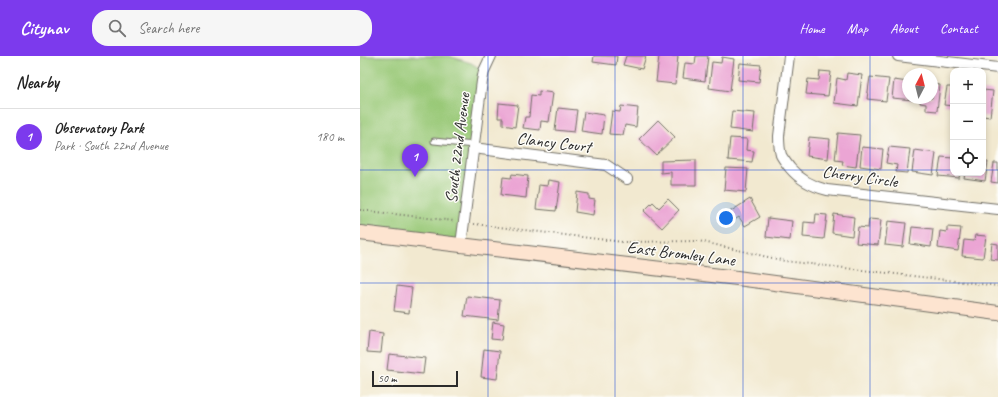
<!DOCTYPE html>
<meta charset="utf-8">
<style>
:root{--surface:#fff;--page:#f6f6f6;--text:#222;--muted:#767676;--line:#e0e0e0;--accent:#7c3aed}
body{margin:0;font-family:Caveat,sans-serif;background:var(--page);color:var(--text)}
.controls{position:absolute;right:12px;top:12px;display:grid;overflow:hidden;border-radius:8px;box-shadow:0 2px 6px #0003}
.controls button{width:36px;height:36px;display:grid;place-items:center;padding:0;border:0;border-bottom:1px solid var(--line);background:var(--surface);color:var(--text);font:20px sans-serif}
.compass{position:absolute;left:542px;top:12px;width:36px;height:36px;border-radius:50%;background:var(--surface);box-shadow:0 2px 6px #0003;rotate:7deg}
.scale{position:absolute;left:12px;bottom:10px;width:86px;box-sizing:border-box;padding-left:4px;border:2px solid #2b2b2b;border-top:0;font-size:11px;line-height:14px;white-space:nowrap;color:#2b2b2b;-webkit-text-stroke:3px #fdfcf7;paint-order:stroke}
.you{position:absolute;left:366px;top:162px;width:14px;height:14px;margin:-10px;border:3px solid #fff;border-radius:50%;background:#1a73e8;box-shadow:0 0 0 6px #1a73e833}
.badge{display:grid;place-items:center;width:26px;height:26px;border-radius:50%;background:var(--accent);color:#fff;font-size:13px;font-weight:700}
.pin{position:absolute;translate:-50% -33px;filter:drop-shadow(0 1px 2px #0008)}
.pin::after{content:'';position:absolute;top:21px;width:14px;height:12px;background:inherit;clip-path:polygon(0 0,100% 0,50% 100%)}
.list{margin:0;padding:0;list-style:none}
h2{display:flex;justify-content:space-between;align-items:center;height:52px;margin:0;padding:0 16px;font-size:17px}
h2 small{font-size:13px;font-weight:400;color:var(--muted)}
.list li{display:grid;grid-template-columns:26px 1fr auto;gap:12px;align-items:center;box-sizing:border-box;height:56px;padding:0 16px;border-top:1px solid var(--line)}
.list b{display:block;font-size:15px;white-space:nowrap}
.list p{margin:0;font-size:13px;white-space:nowrap;color:var(--muted)}
.list em{font-size:13px;font-style:normal;color:var(--muted)}
.icon{flex:none;width:22px;height:22px;fill:none;stroke:currentColor;stroke-width:2;stroke-linecap:round;stroke-linejoin:round}
.map{position:relative;flex:none;width:638px;height:341px;overflow:hidden}
header{display:flex;align-items:center;gap:24px;box-sizing:border-box;height:56px;padding:0 20px;background:var(--accent);color:#fff}
header strong{font-size:19px}
nav{display:flex;gap:22px;margin-inline-start:auto;font-size:14px}
.search{width:280px;height:36px;background:var(--page);display:flex;align-items:center;gap:10px;box-sizing:border-box;padding:0 14px;border-radius:16px;color:var(--muted);font-size:15px}
main{display:flex}
aside{flex:1;background:var(--surface)}
.map>svg:first-child{display:block}
.green{fill:#9ac978;stroke:#627a52}
.building{fill:#eba5d4}
.lines{fill:none;stroke-linecap:round;stroke-linejoin:round}
.service-casing{stroke:#716e65;stroke-width:7}
.minor-casing{stroke:#716e65;stroke-width:12}
.secondary-casing{stroke:#716e65;stroke-width:16}
.path{stroke:#716e65;stroke-width:2;stroke-dasharray:1 3;stroke-linecap:butt}
.service{stroke:#fff;stroke-width:5}
.minor{stroke:#fff;stroke-width:10}
.secondary{stroke:#fde4d0;stroke-width:14}
.grid{fill:none;stroke:#1d4ed8;stroke-width:1;stroke-opacity:0.55}
.labels{text-anchor:middle;stroke-width:3;stroke-linejoin:round;paint-order:stroke}
.street-label{font-size:17px;fill:#2b2b2b;stroke:#fdfcf7}
</style>
<header>
<strong>Citynav</strong>
<div class="search"><svg class="icon" aria-label="search" viewBox="0 0 24 24"><circle cx="10" cy="10" r="6"/><path d="M15 15l6 6"/></svg>Search here</div>
<nav><a>Home</a><a>Map</a><a>About</a><a>Contact</a></nav>
</header>
<main>
<aside>
<h2>Nearby<small></small></h2>
<ul class="list">
<li><span class="badge">1</span><div><b>Observatory Park</b><p>Park · South 22nd Avenue</p></div><em>180 m</em></li>
</ul>
</aside>
<div class="map">
<svg width="638" height="341" viewBox="0 0 638 341">
<rect width="100%" height="100%" fill="#fdfcf7"/>
<filter id="ink" filterUnits="userSpaceOnUse"><feTurbulence type="fractalNoise" baseFrequency=".025" numOctaves="2"/><feDisplacementMap in="SourceGraphic" scale="8" xChannelSelector="R" yChannelSelector="G"/><feConvolveMatrix kernelMatrix="1 2 1 2 8 2 1 2 1" color-interpolation-filters="sRGB"/></filter>
<filter id="wash" filterUnits="userSpaceOnUse"><feTurbulence type="fractalNoise" baseFrequency=".012" numOctaves="4" result="noise"/><feDisplacementMap in="SourceGraphic" scale="16" xChannelSelector="R" yChannelSelector="G"/><feGaussianBlur stdDeviation="0.9" result="paint"/><feColorMatrix in="noise" values="0 0 0 0 0 0 0 0 0 0 0 0 0 0 0 0 0 1.4 0 .05"/><feComposite in="paint" operator="in"/></filter>
<g filter="url(#wash)">
<rect width="100%" height="100%" fill="#f2e9d0"/>
<path class="green" d="M0,0H89L111,7L124,15L101,189L0,177Z"/>
<g id="blocks">
<g class="building">
<path d="M234,0H257L256,9L233,6Z"/>
<path d="M266,0H286L282,13L263,9Z"/>
<path d="M299,0H318L315,28L296,26Z"/>
<path d="M336,0H348L345,25L323,22L325,7L335,8Z"/>
<path d="M362,1L374,3L370,35L349,32L352,6L361,7Z"/>
<path d="M380,7L401,9L399,26L378,24Z"/>
<path d="M460,15L471,16L468,40L446,38L448,23L459,24Z"/>
<path d="M487,17L502,19L498,50L474,47L477,22L486,24Z"/>
<path d="M510,21L529,23L526,45L507,43Z"/>
<path d="M534,24L548,26V42H554L553,44L532,42Z"/>
<path d="M572,28L580,29L577,55L566,54V48L560,47V42H572Z"/>
<path d="M587,31H593V50L584,49Z"/>
<path d="M623,34L633,35L630,61L623,60Z"/>
<path d="M179,35L193,37L189,66L181,65L180,74L163,72L165,61H169L171,39L179,40Z"/>
<path d="M139,47L158,49L155,71L143,69V62H138Z"/>
<path d="M261,50L278,52L276,71L265,69L263,79L249,78L252,55L260,56Z"/>
<path d="M198,52L217,54L214,76L195,74Z"/>
<path d="M372,55L395,57L393,76L370,73Z"/>
<path d="M224,56L244,59L242,78L221,75Z"/>
<path d="M298,64L315,81L296,99L279,83Z"/>
<path d="M478,77L500,79L496,111L482,109L483,105L475,104Z"/>
<path d="M449,81L470,83L468,103L447,100Z"/>
<path d="M370,82L387,83L386,94L394,95L392,106L368,104Z"/>
<path d="M502,91L523,93L521,113L500,110Z"/>
<path d="M529,91L550,93L547,117L536,116L537,109L526,107Z"/>
<path d="M555,94L576,97L573,119L552,116Z"/>
<path d="M581,101L593,102V117H600L599,122L578,120Z"/>
<path d="M336,104V129H311V116L301,117V105Z"/>
<path d="M623,105L628,106L625,125L604,122L605,117H623Z"/>
<path d="M634,107H638V127L631,126Z"/>
<path d="M366,112L388,113L386,136L364,134Z"/>
<path d="M152,118L168,120L166,142L141,139L143,121L151,122Z"/>
<path d="M188,124L200,126L196,155L176,153L179,129L187,130Z"/>
<path d="M217,136L229,138V143L235,144L233,159L215,156Z"/>
<path d="M308,143L319,154L302,172L284,155L293,146L299,152Z"/>
<path d="M390,143L400,161L385,170L379,161L373,165L368,157Z"/>
<path d="M456,158L467,159L464,183L443,181L444,166L455,167Z"/>
<path d="M474,158L494,161L492,180L472,177Z"/>
<path d="M408,162L432,165L430,184L406,181Z"/>
<path d="M509,163L521,164L518,189L496,187L498,171L508,172Z"/>
<path d="M528,165L546,167L543,191L525,189Z"/>
<path d="M552,171L573,173L571,191L550,188Z"/>
<path d="M587,171L601,172L598,195L578,192L580,175L587,176Z"/>
<path d="M615,179L626,180L623,202L602,200L604,184L614,185Z"/>
<path d="M632,187L638,188V204L630,203Z"/>
<path d="M37,230L52,232L49,257L34,255Z"/>
<path d="M107,240L140,244L138,264L104,260Z"/>
<path d="M133,266L144,268L142,284L131,283Z"/>
<path d="M9,276L23,278L21,297L7,296Z"/>
<path d="M124,293L140,295L137,323L121,321Z"/>
<path d="M29,298L65,302L63,318L27,314Z"/>
</g>
</g>
</g>
<g filter="url(#ink)">
<use href="#blocks" fill-opacity="0" stroke="#716e65" stroke-width="1"/>
<g class="lines">
<g class="service-casing">
<path id="service" d="M74,85L114,89"/>
</g>
<g class="minor-casing">
<g id="minor">
<path d="M429,0L419,80C419,86 419,92 421,99C423,103 427,108 430,112C440,124 451,130 467,134L638,153"/>
<path d="M538,0L638,12"/>
<path d="M113,92L246,109L267,123"/>
<path d="M101,189L122,25L124,15L131,0"/>
</g>
</g>
<g class="secondary-casing">
<path id="secondary" d="M0,177L377,222L638,257"/>
</g>
<g class="path">
<path d="M0,154L94,165"/>
<path d="M114,168L263,186L339,185L425,205L638,230"/>
</g>
<use href="#service" class="service"/>
<use href="#minor" class="minor"/>
<use href="#secondary" class="secondary"/>
</g>
</g>
<path class="grid" d="M128,0V341M255,0V341M383,0V341M510,0V341M0,114H593M623,114H638M0,227H638"/>
<g class="labels">
<g class="street-label">
<text transform="translate(194 86) rotate(7)" y="6">Clancy Court</text>
<text transform="translate(97 92) rotate(-83)" y="6">South 22nd Avenue</text>
<text transform="translate(500 120) rotate(8)" y="6">Cherry Circle</text>
<text transform="translate(321 197) rotate(7)" y="6">East Bromley Lane</text>
</g>
</g>
</svg>
<div class="controls">
<button>+</button>
<button>−</button>
<button><svg class="icon" aria-label="locate" viewBox="0 0 24 24"><circle cx="12" cy="12" r="6"/><path d="M12 2v4M12 18v4M2 12h4M18 12h4"/></svg></button>
</div>
<svg class="compass" viewBox="-18 -18 36 36"><path d="M0-13l5 13h-10z" fill="#e53935"/><path d="M0 13l5-13h-10z" fill="#767676"/></svg>
<div class="scale">50 m</div>
<div class="you"></div>
<div class="pin badge" style="left:55px;top:121px">1</div>
</div>
</main>
